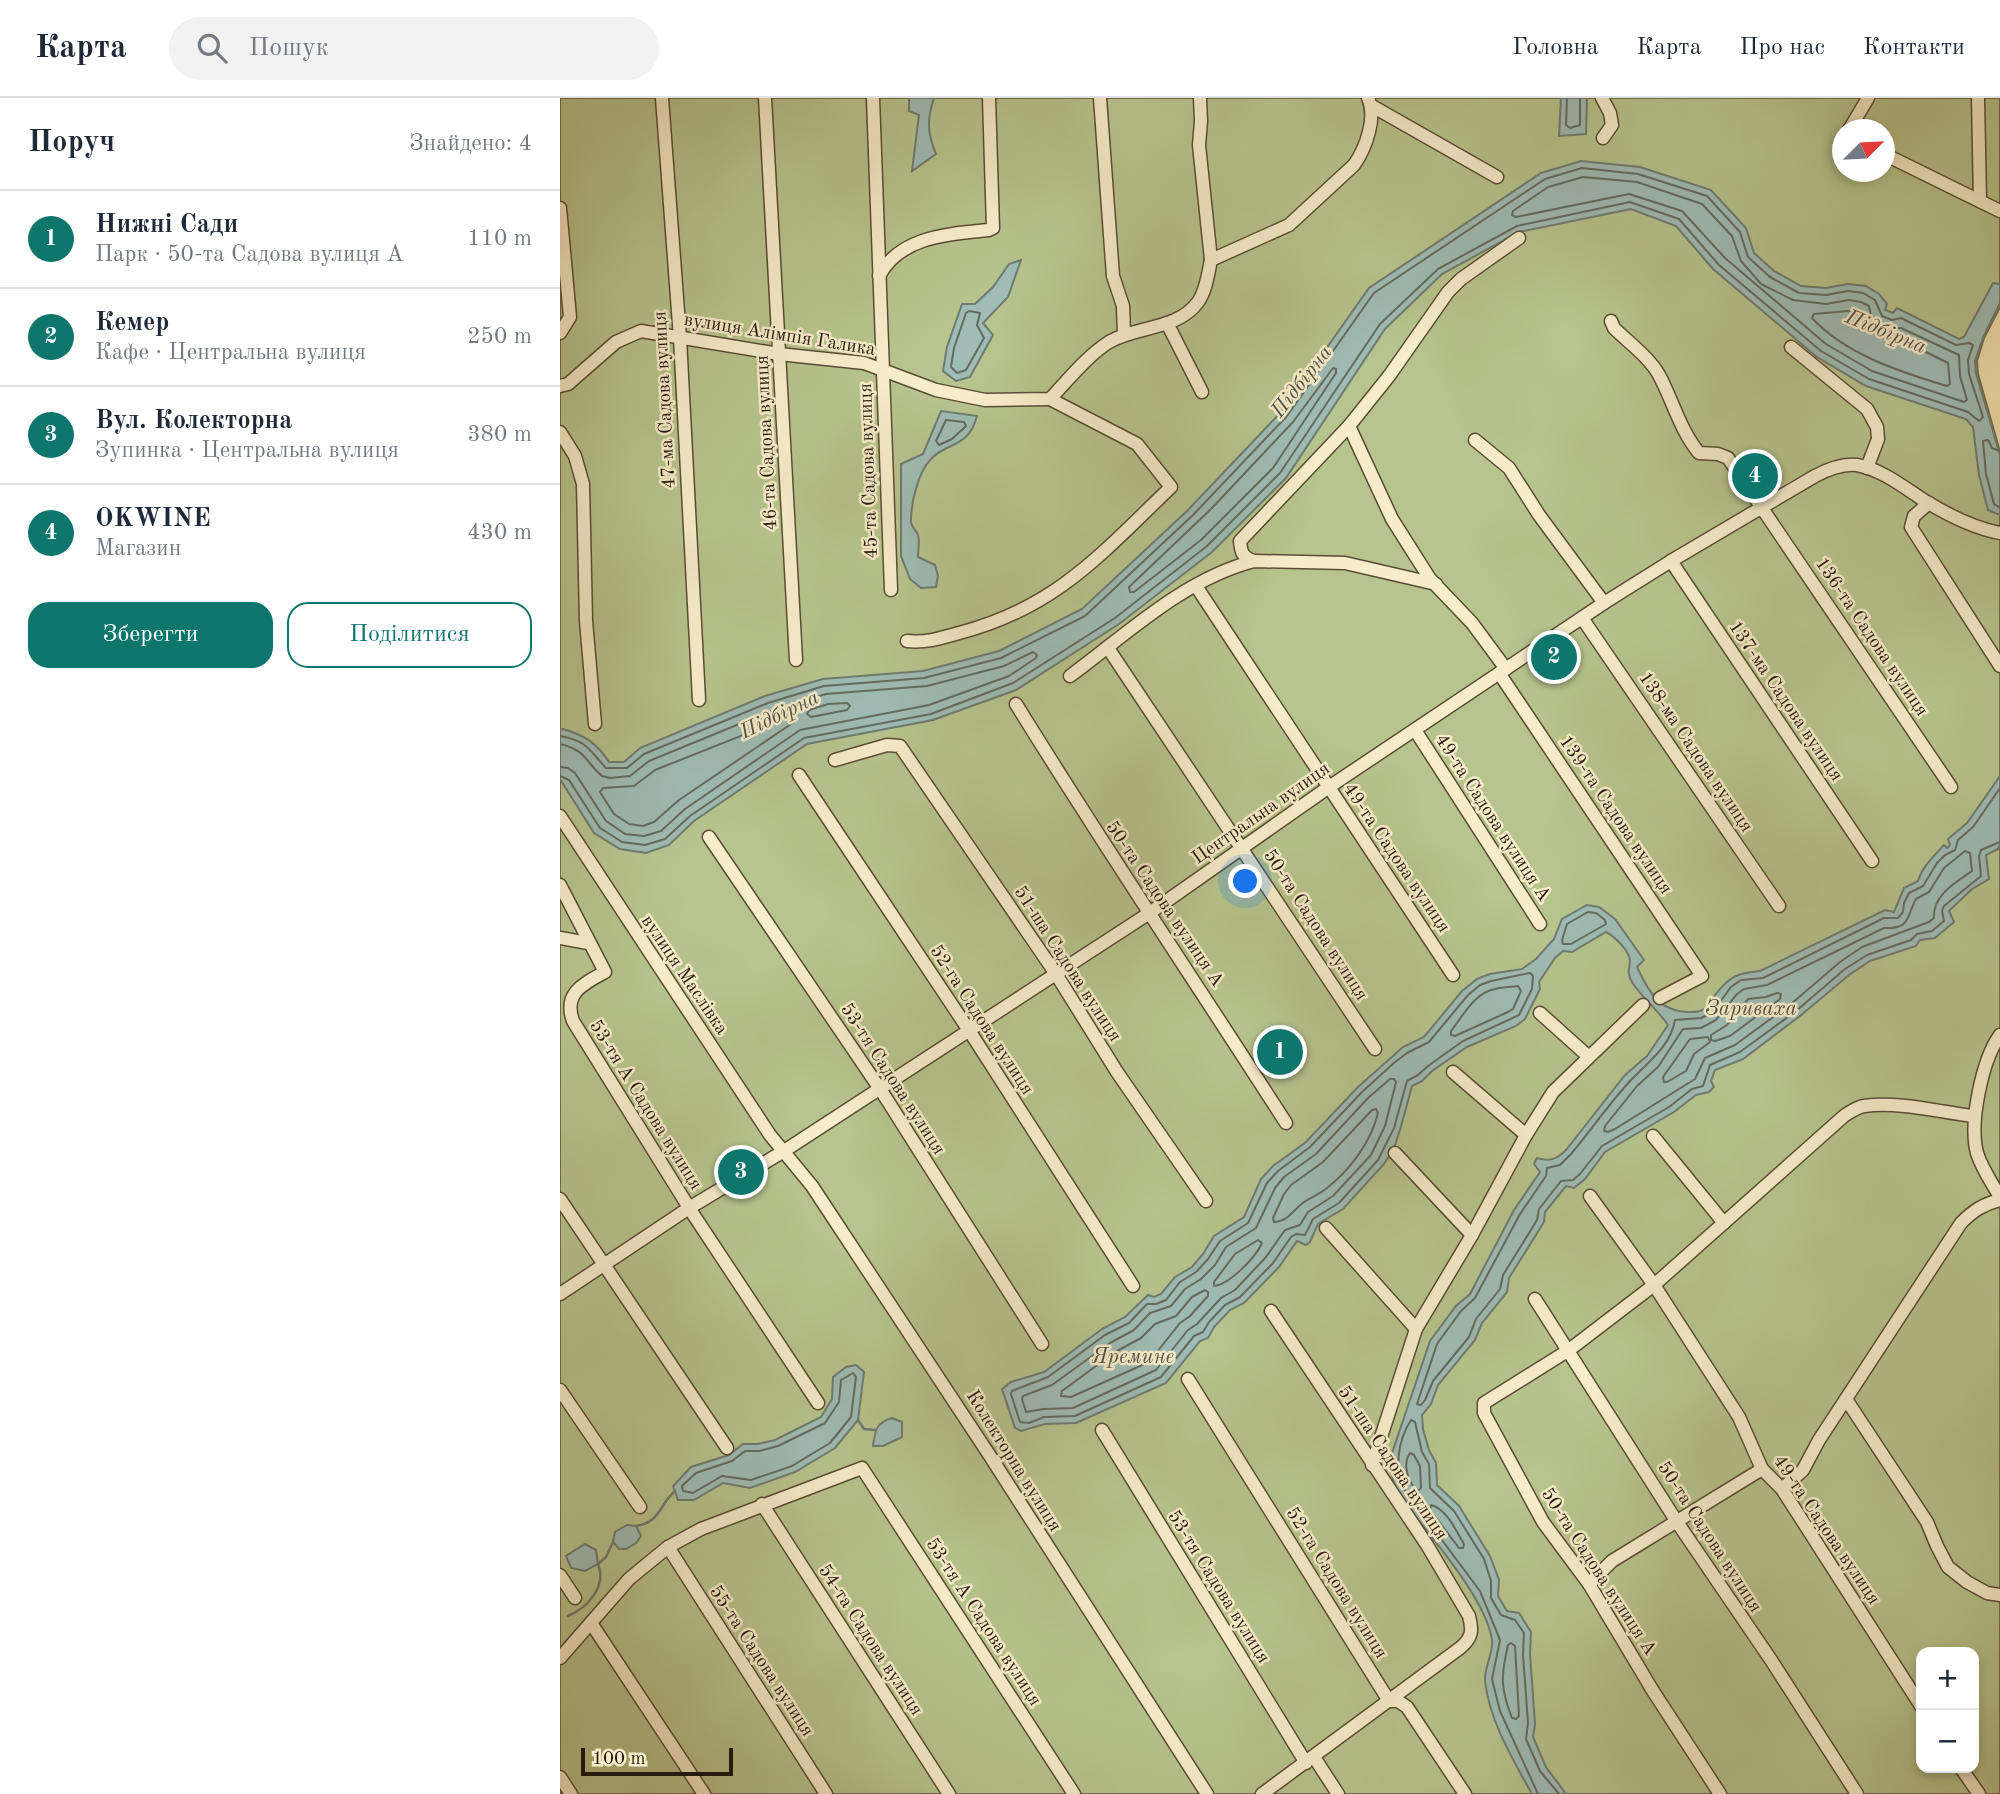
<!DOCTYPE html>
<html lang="uk">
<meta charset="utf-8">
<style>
:root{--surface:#fff;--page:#f2f2f3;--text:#1f2937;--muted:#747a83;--line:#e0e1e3;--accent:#0f766e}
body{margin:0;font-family:"Old Standard TT",serif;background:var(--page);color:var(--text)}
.controls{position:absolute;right:21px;bottom:21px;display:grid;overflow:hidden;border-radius:14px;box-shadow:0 4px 10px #0003}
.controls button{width:63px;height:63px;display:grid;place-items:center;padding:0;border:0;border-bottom:2px solid var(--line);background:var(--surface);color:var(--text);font:35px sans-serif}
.compass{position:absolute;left:1272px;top:21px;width:63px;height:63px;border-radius:50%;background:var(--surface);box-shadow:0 4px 10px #0003;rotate:66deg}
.scale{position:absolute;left:21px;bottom:18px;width:152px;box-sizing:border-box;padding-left:7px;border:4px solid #271a0e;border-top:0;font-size:19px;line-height:24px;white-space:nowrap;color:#271a0e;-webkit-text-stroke:5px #f7edcb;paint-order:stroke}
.you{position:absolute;left:686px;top:784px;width:24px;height:24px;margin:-18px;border:5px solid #fff;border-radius:50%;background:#1a73e8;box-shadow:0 0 0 10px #1a73e833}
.badge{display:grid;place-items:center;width:46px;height:46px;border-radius:50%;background:var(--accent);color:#fff;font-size:23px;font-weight:700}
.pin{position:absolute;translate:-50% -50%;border:4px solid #fff;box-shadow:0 2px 7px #0006}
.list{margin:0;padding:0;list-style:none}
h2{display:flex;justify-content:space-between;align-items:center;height:91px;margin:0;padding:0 28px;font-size:30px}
h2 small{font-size:23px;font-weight:400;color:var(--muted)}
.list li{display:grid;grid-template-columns:46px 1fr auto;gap:21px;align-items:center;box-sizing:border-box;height:98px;padding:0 28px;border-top:2px solid var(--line)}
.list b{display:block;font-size:26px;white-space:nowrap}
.list p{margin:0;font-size:23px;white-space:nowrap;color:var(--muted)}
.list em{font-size:23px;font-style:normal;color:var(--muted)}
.actions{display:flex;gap:14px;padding:21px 28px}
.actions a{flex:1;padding:16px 0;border:2px solid var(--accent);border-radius:21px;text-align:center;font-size:24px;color:var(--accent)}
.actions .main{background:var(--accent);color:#fff}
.icon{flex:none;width:38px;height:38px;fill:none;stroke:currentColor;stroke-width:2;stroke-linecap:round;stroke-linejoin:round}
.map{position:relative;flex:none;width:1440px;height:1696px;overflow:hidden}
header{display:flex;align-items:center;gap:42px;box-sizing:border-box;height:98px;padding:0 35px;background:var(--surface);border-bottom:2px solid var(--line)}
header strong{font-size:33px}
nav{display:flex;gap:38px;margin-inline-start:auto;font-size:24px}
.search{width:490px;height:63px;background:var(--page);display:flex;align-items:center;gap:18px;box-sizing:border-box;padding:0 24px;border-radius:38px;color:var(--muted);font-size:26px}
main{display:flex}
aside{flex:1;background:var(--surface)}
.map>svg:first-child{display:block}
.green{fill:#b7c48d;stroke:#6f6f4e;stroke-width:2;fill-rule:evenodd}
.water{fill:#9fbcb5;stroke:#6f7b72;stroke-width:2}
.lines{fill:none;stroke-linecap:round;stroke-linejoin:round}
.shore{stroke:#636b62;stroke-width:2}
.stream{stroke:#6f7b72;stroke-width:2.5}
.minor-casing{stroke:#5a4c36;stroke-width:15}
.minor{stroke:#f7edcb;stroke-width:12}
.labels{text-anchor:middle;stroke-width:5;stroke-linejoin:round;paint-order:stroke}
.street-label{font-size:19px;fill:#271a0e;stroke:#f7edcb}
.water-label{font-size:21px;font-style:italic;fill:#515348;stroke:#f7edcb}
</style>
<header>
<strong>Карта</strong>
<div class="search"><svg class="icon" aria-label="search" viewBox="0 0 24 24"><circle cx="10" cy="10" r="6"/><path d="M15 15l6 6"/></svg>Пошук</div>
<nav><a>Головна</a><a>Карта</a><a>Про нас</a><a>Контакти</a></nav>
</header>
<main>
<aside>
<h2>Поруч<small>Знайдено: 4</small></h2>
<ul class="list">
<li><span class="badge">1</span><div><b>Нижні Сади</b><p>Парк · 50-та Садова вулиця А</p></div><em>110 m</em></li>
<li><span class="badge">2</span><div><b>Кемер</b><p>Кафе · Центральна вулиця</p></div><em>250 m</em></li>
<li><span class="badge">3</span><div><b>Вул. Колекторна</b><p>Зупинка · Центральна вулиця</p></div><em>380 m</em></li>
<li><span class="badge">4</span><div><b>OKWINE</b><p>Магазин</p></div><em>430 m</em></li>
</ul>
<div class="actions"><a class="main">Зберегти</a><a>Поділитися</a></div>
</aside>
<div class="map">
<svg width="1440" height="1696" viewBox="0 0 1440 1696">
<rect width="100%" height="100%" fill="#f2e3af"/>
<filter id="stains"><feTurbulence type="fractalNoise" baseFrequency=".00286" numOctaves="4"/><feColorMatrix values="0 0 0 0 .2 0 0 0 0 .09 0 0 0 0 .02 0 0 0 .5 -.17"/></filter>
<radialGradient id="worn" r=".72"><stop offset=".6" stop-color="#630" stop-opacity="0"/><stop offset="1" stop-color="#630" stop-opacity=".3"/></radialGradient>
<path class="green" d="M0,0H1440V209L1424,240L1417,263L1418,276L1440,354V1696H0ZM1282,32H1324V74H1282ZM1361,1554H1414V1670H1361Z"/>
<g class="water">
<path d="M349,0H374C367,21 367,35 376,56L352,73L359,17L349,13Z"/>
<path d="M1001,0H1027L1026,36L999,38Z"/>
<path d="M1021,63L1080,69L1151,92L1186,130L1194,155L1214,173L1241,188L1266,190L1288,186L1306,188L1319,196L1327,206L1325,212L1333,215L1337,210L1399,241L1404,239L1433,185L1440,186V205L1423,240L1415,263L1416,275L1440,357V417L1428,412L1419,377L1413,329L1406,321L1306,288L1257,259L1153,171L1116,128L1071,111L959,134L882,176L825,231L726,380L652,454L559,526L456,592L373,622L247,646L134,723L109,747L86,755L60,751L34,735L0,681V632L3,631C24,637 37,645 49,664H64L80,650L205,598L263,581L363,573L439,553L522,511L628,412L722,313L809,190L981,75Z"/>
<path d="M461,162L448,199L423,225L433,237L410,279L396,283L383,273L387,249L402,206H415L433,189L449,166Z"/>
<path d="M381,313L417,318C408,351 388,343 371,361C358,374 351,405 351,423C351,429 356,432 358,437C360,443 358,452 358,459L375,467L378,478L376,489L361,490L350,481L341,458V366L363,356Z"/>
<path d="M1440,678V747L1438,751L1426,757L1429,781L1412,791L1389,813L1394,824L1375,840L1360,842L1356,848L1310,863L1289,877L1240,918L1183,961L1155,972L1151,983L1154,989L1149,994L1136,997L1114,1014L1045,1054L1025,1081L1014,1090L1006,1088L985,1114L984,1124L949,1180L947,1194L922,1225L915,1242L878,1287L871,1306L862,1317L863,1331L869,1352L876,1365L877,1387L899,1408L930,1458L939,1482L938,1498L947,1513L959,1515L971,1534L970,1556L975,1626L973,1639L986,1669L1006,1696H972C953,1662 929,1622 925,1583C924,1569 934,1554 932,1541C924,1497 867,1435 840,1398L834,1386L830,1368L831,1358L870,1243L896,1208L910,1196L954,1112L980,1074L974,1066L977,1060C990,1064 997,1061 1006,1052L1065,977L1087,958L1108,927C1098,912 1082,900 1072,884C1067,876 1069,872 1070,863C1070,853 1054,838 1046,834L1012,854L1003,853L995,860L979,884L980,891L965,921L956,928L907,949L872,973L862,983L852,988L840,1032L834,1050L824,1066L783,1111L758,1126L750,1144L746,1147L737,1143L719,1169L684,1205L670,1212L654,1229L648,1240L640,1243L606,1285L516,1325L485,1326L461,1333L455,1330L442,1291L451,1284L484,1274L542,1231L565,1219L588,1197L594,1199L601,1196L615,1179L632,1169L643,1156L654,1138L684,1119L701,1081L713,1068L746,1044L798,989L843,949L864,939L902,893L917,881L930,876L962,871L976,861L994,841L1002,821L1027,807L1039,809L1055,821L1084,862L1077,869C1089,895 1100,914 1130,914C1136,914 1141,914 1146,910C1150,907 1152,902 1155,897C1170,878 1177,875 1200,873L1325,812L1334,814L1344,790L1358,783C1362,769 1374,758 1384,747L1387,750L1390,747L1388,741L1407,725Z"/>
<path d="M296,1267L304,1274L298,1322L275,1350L235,1374L190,1390L163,1385L134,1402H118L113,1388L131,1369L169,1357L183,1346H198L215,1342L261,1319L272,1301L273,1279L286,1269Z"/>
<path d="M332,1320L342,1324V1339L323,1348H313C315,1332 316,1325 332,1320Z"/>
<path d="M67,1427L76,1428L81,1438L76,1445L66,1451H59L53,1444L55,1434Z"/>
<path d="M25,1446L36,1452L38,1466L25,1473L11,1470L6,1458Z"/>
</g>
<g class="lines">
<g class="shore">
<path d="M1007,0L1006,27L1010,30L1020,27V0"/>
<path d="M1023,79L1077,84L1142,106L1172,138L1181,163L1201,186L1233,202L1266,206L1289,202L1301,204L1309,208L1311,218L1318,225L1329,230H1341L1399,257L1400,278L1407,302L1404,304L1312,273L1266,246L1165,160L1122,113L1069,96L956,119L952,117L953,113L988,89Z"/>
<path d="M409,213L420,215L417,227L424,240L406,272L397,275L391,269L394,250L406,215Z"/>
<path d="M1288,213L1298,215L1304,227L1312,234L1325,240L1340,241L1388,265L1390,286L1387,288C1340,274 1285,256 1252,220L1254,216Z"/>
<path d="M773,270L776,271V275L713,370L641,442L574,494H570L569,489L651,411L733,324Z"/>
<path d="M386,322L404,324L406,328L392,341L379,347L376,343Z"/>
<path d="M1440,353L1432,350L1428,342L1423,343L1426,376L1434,406L1440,410"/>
<path d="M287,605L290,608L287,612L251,619L247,616L249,612L268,606Z"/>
<path d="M231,618L235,620L234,624L119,702L94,724L83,728L69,726L54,716L40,694L43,690L74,688L95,672Z"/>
<path d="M0,638C28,643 29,652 46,670H67L84,656L208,605L264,588L364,580L441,560L525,518L633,417L727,318L814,195L985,81L1022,70L1078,76L1147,98L1180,134L1188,159L1210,179L1239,195L1266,197L1288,193L1303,195L1315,202L1322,218L1332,222L1341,220L1396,247L1409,245L1413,247L1408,262L1409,276L1423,319L1419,323L1408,314L1309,281L1261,253L1159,167L1119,121L1070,104L957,128L878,171L820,226L720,375L647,448L555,520L453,585L371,616L244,640L130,718L105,741L85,747L62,744L40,730L9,682L0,678"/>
<path d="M0,646C28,653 24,663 42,678L50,680L70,678L89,663L211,613L266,596L367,588L444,568L473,554L477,557L476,560L449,578L369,607L240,632L125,711L101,733L84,738L65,736L46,723L15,675L8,670L0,669"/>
<path d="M1440,690L1413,729L1398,742L1395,752L1385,757L1377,765L1363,788L1349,795L1344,805L1343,814L1338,820H1324L1203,880L1181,882L1171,889L1152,915L1141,920L1115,922C1111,948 1087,965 1070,983C1049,1006 1031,1032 1011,1056L1000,1067L987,1070L986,1078L960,1116L915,1200L901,1213L877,1246L857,1306L861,1307L865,1302L873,1283L909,1239L916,1221L940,1191L943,1177L977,1122L979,1111L1001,1083L1013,1082L1020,1076L1042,1048L1109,1009L1132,991L1143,988L1150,967L1180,954L1236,913L1285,871L1307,857L1351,842L1357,836L1372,833L1384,823L1382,813L1384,808L1421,778L1419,758L1421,752L1440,744"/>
<path d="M1405,753L1410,755L1412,773C1396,784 1372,798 1374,820L1369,824L1302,849L1280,864L1231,906L1175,947L1145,960L1135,981L1055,1031L1048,1034L1044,1033L1045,1028L1077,988L1098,969L1123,931L1141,930L1156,922L1177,896L1184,891L1207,887L1324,830C1351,831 1346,819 1356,801L1369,794L1384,770Z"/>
<path d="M1028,814L1036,815L1045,822L1046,826L1011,846H1003L1002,842L1007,826Z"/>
<path d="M970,875L973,878L972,891L959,917L903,943L868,968L858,977L847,983L834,1030L818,1062L779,1105L753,1121L745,1137L736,1136L731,1139L713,1165L680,1199L665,1207L649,1224L643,1234L634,1238L601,1279L515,1318L484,1319L469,1325L460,1324L451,1296L452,1293L488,1279L545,1237L569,1225L587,1206H596L606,1202L620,1184L636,1174L648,1161L660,1143L688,1125L707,1085L718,1073L750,1049L802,994L835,964L847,955L869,944L908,897L920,887L931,883Z"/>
<path d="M958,888L961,893L953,911L948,914L895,938L891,937V933C903,918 914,895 935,891C943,889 951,889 958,888Z"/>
<path d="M1217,895L1221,896L1220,901L1170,938L1155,943L1151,942V937L1167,927L1188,901L1206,899Z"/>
<path d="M1148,939L1150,944L1134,956L1126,973L1107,984H1104L1103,979L1130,941Z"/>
<path d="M830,981H834L836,984L825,1028L811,1057L773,1098L748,1114L740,1127L725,1132L706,1159L675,1192L661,1200L637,1226L628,1232L596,1272L513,1310L484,1311L466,1314L462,1301L463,1298L492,1287L550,1245L574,1232L590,1215L611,1208L625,1191L641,1181L655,1167L666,1149L696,1130L715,1090L724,1079L756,1056L808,1000Z"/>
<path d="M812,1012L816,1011L818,1015C811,1044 790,1072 767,1090C760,1096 751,1099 744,1104C733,1112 729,1123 714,1124L713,1120L724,1096L731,1087L763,1064Z"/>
<path d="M698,1142L702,1145C696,1159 669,1187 654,1188V1184L675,1156Z"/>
<path d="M645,1192L648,1194V1198L630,1218L620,1225L589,1264L511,1299L501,1298L502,1293L555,1254L581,1240L595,1226L616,1218L632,1199Z"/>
<path d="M293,1275L296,1279L291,1319L270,1345L232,1368L191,1382L162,1378L133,1395L123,1393L122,1388L136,1375L172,1363L185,1353H199L218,1348L265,1325L279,1304L281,1282Z"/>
<path d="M850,1355L854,1357L860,1368L861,1390L858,1393L855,1391C848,1381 842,1366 850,1355Z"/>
<path d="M871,1407C887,1411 896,1433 904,1446L903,1450H899L870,1412Z"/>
<path d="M951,1545L955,1548L959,1618L956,1621L952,1620C940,1590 941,1577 948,1547Z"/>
<path d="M978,1696L940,1613L932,1581L940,1542L920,1493L846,1394C834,1371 837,1344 851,1322L855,1324L862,1354L869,1366L870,1390L894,1413L924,1461L931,1483V1500L941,1517L955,1522L964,1535L963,1557L968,1625L966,1641L980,1673L999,1696"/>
</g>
<g class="stream">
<path d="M298,1322L304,1331L315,1332"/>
<path d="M76,1428C101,1424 98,1408 115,1393"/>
<path d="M8,1518C27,1510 47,1489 38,1466L46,1459L53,1444"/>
</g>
<g class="minor-casing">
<g id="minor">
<path d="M102,0L120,240L139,602"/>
<path d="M205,0L236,562"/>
<path d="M313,0L331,492"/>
<path d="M540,0L553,178L563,208L564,237"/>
<path d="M640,0L641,23L639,47L651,162"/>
<path d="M1042,0L1050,15L1052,27L1043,40"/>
<path d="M1418,0L1420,103"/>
<path d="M812,8L937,79"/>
<path d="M1289,32L1308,0"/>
<path d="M1324,56L1440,113"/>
<path d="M0,110L10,219L0,235"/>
<path d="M319,178C340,138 389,136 429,132L433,130L429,0"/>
<path d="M1051,223L1054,230C1068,244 1089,259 1099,277C1113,303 1120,332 1139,355L1158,356L1168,360L1391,689"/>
<path d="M607,225L642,294"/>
<path d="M1231,249L1307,311L1317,329L1318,341L1307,370"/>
<path d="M0,288L8,286L56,244L81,233L219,256L304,265L376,292L425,302L490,301C508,282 527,258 549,244C576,228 618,232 638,204C646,193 648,176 651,162L729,127L794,67C806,50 817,19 808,0"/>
<path d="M789,328L832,421L870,481L912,525L946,571"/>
<path d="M0,334L15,358L23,386L26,523L35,626"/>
<path d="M915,342L949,370L979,417L1044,505"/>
<path d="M1369,405L1354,418L1351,429L1440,568"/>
<path d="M694,463C682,459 681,454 680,443L789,328L829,278L888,194L901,181L959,140"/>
<path d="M1111,463L1312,763"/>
<path d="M636,488L893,877"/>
<path d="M1022,520L1219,808"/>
<path d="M347,543C366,545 382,540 399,535C496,510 542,455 611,389L577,346L490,301"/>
<path d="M548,550L815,951"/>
<path d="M939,575L1142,878L1100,900"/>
<path d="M510,578C567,536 624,481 694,463L785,465L876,486"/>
<path d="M456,606C543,747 636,885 726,1025"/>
<path d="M855,632L980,826"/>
<path d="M275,662L327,647L340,648L496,876L557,974L646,1103"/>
<path d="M239,677L412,937L573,1188"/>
<path d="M0,718L210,1037L252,1088L430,1358L647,1696"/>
<path d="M149,739L322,994L482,1246"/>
<path d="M0,787L45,874C23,886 3,895 13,923L133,1116L258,1305"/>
<path d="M0,840L28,845"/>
<path d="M980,915L1029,959"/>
<path d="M1440,937C1422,962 1409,1025 1417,1055C1422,1071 1432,1085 1440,1099"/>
<path d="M893,974L966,1037"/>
<path d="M1093,1038L1164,1125"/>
<path d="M835,1055L912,1137"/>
<path d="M1030,1098L1094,1187L1179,1319L1202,1371L1222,1391L1361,1608"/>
<path d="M0,1101L167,1350"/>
<path d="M766,1130L856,1231"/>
<path d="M0,1196L129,1110L224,1053L591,814L769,689L1044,505L1111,463L1255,378C1268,371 1282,365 1297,367C1321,371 1345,390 1365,403C1388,417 1413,430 1440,435"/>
<path d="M975,1201L1117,1424L1211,1562L1297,1696"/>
<path d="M628,1281L829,1603H838L847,1609L905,1696"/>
<path d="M0,1292L80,1409"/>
<path d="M1286,1301L1367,1424L1377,1448L1388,1469L1407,1484L1427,1495L1440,1497"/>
<path d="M542,1332L746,1665"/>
<path d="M812,1367L856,1231L912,1137L966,1037L993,994L1083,907"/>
<path d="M1222,1391L1243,1372L1259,1342L1401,1125C1413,1113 1423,1106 1440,1102"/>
<path d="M202,1406L389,1696"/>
<path d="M108,1449L266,1696"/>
<path d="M0,1477L15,1500"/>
<path d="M1029,1486L1052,1463L1202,1371"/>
<path d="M31,1525L144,1696"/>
<path d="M0,1560L69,1481L108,1449L141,1431L302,1370L514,1696"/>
<path d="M754,1659L778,1696"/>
<path d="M1401,1670L1419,1696"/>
<path d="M0,1679L11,1696"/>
<path d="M702,1696L900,1550C912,1540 913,1533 909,1518L867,1447L711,1213"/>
<path d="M1160,1696L1093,1593L1029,1486L983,1424L924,1315V1305L1009,1252L1094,1187L1284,1018C1290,1014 1297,1009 1304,1008C1339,1003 1379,1014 1414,1018"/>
</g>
</g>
<use href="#minor" class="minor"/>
</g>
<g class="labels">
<g class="street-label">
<text transform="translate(220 235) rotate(9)" y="7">вулиця Алімпія Галика</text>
<text transform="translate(103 302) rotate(-93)" y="7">47-ма Садова вулиця</text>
<text transform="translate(205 345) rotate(-93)" y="7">46-та Садова вулиця</text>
<text transform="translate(307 373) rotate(-92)" y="7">45-та Садова вулиця</text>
<text transform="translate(1313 538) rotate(56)" y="7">136-та Садова вулиця</text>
<text transform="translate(1227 602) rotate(56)" y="7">137-ма Садова вулиця</text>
<text transform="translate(1137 653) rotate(56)" y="7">138-ма Садова вулиця</text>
<text transform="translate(700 714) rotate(-35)" y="7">Центральна вулиця</text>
<text transform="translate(1057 716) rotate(56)" y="7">139-та Садова вулиця</text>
<text transform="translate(934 719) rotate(57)" y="7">49-та Садова вулиця А</text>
<text transform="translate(838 759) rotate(56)" y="7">49-та Садова вулиця</text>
<text transform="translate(606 805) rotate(56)" y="7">50-та Садова вулиця А</text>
<text transform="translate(757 826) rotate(57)" y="7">50-та Садова вулиця</text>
<text transform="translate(509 865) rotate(57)" y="7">51-ша Садова вулиця</text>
<text transform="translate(126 876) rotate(56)" y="7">вулиця Маслівка</text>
<text transform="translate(423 921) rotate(57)" y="7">52-га Садова вулиця</text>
<text transform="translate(334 980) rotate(57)" y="7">53-тя Садова вулиця</text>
<text transform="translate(87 1006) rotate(58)" y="7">53-тя А Садова вулиця</text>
<text transform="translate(455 1362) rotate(58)" y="7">Колекторна вулиця</text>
<text transform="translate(834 1364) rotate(56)" y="7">51-ша Садова вулиця</text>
<text transform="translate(1268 1431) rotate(56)" y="7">49-та Садова вулиця</text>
<text transform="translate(1151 1438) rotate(57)" y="7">50-та Садова вулиця</text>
<text transform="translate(1040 1473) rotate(57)" y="7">50-та Садова вулиця А</text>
<text transform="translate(778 1484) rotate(58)" y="7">52-га Садова вулиця</text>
<text transform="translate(660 1488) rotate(58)" y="7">53-тя Садова вулиця</text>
<text transform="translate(425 1523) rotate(57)" y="7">53-тя А Садова вулиця</text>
<text transform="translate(312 1541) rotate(57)" y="7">54-та Садова вулиця</text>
<text transform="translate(203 1562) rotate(57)" y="7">55-та Садова вулиця</text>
</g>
<g class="water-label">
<text transform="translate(1326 233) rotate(22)" y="7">Підбірна</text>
<text transform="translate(741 283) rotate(-52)" y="7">Підбірна</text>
<text transform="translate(219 616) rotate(-26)" y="7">Підбірна</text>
<text x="1191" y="917">Зариваха</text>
<text x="573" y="1265">Яремине</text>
</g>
</g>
<rect width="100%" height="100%" filter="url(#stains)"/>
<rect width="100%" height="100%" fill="url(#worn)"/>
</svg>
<div class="controls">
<button>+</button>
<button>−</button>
</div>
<svg class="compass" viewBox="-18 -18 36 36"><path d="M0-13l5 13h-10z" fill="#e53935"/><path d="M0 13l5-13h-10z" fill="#747a83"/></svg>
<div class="scale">100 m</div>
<div class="you"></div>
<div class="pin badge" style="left:720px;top:954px">1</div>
<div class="pin badge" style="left:994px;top:559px">2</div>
<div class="pin badge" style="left:181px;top:1074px">3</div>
<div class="pin badge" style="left:1195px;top:378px">4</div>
</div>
</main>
